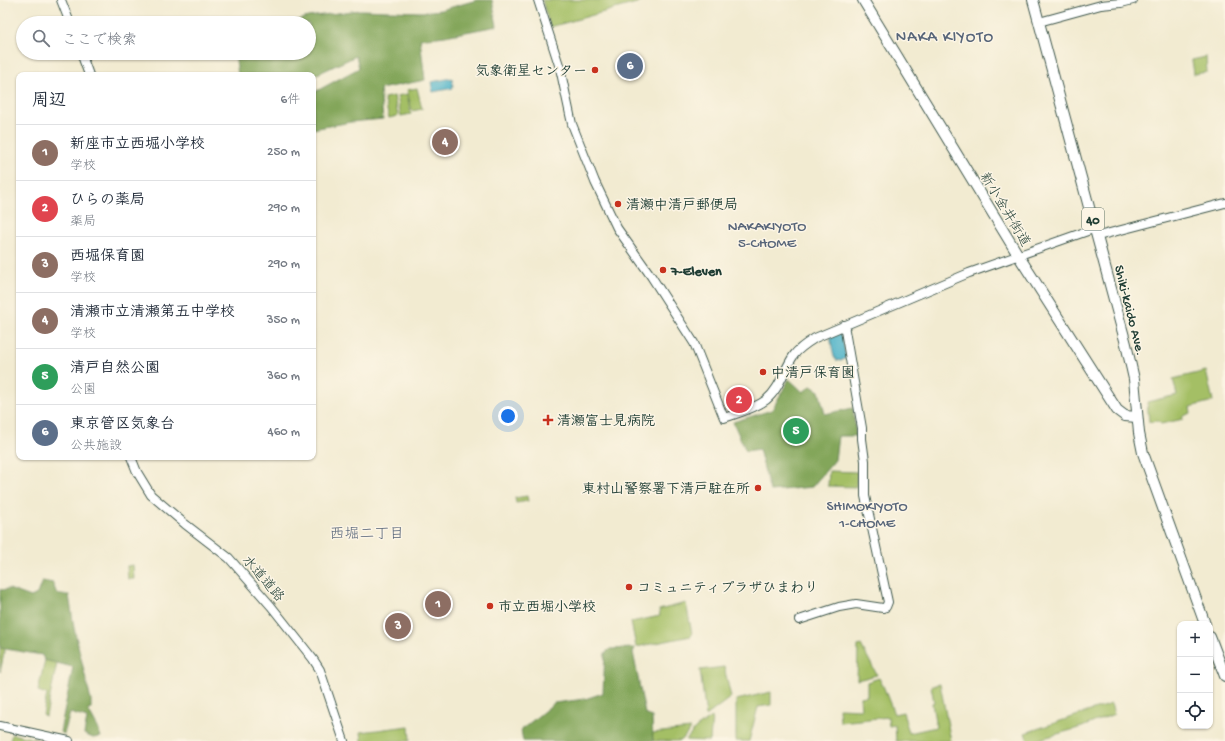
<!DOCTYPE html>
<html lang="ja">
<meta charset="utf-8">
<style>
:root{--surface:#fff;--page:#f6f6f7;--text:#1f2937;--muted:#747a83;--line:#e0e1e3;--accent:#1a73e8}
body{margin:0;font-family:"Gochi Hand","Klee One",sans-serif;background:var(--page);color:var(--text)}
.controls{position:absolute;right:12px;bottom:12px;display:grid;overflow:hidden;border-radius:8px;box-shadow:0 1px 3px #0004}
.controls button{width:36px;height:36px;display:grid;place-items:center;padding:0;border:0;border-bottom:1px solid var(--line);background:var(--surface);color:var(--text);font:20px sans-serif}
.you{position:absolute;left:508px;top:416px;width:14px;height:14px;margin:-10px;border:3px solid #fff;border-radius:50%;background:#1a73e8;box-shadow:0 0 0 6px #1a73e833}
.badge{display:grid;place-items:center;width:26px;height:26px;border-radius:50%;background:var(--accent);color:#fff;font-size:13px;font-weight:700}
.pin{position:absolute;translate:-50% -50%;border:2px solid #fff;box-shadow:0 1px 4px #0006}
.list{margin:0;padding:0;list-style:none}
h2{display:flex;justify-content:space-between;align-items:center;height:52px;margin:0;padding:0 16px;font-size:17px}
h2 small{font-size:13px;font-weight:400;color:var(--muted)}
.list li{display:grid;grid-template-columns:26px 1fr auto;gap:12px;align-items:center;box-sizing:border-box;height:56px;padding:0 16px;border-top:1px solid var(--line)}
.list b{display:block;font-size:15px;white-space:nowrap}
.list p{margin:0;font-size:13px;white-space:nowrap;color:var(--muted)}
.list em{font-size:13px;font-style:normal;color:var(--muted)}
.icon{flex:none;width:22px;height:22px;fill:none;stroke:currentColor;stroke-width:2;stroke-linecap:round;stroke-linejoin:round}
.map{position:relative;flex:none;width:1225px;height:741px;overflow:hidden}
.search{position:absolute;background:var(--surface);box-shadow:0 1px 3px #0004;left:16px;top:16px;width:300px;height:44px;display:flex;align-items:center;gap:10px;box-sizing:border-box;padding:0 14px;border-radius:22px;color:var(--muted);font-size:15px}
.panel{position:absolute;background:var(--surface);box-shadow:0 1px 3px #0004;left:16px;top:72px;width:300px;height:388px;border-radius:8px}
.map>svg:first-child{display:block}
.green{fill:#a4bf65;stroke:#627e4c}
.forest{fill:#83a65a;stroke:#517247}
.water{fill:#49b1c8;stroke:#34777e}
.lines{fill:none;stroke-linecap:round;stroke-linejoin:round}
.minor-casing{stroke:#3f574c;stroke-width:10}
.major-casing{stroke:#3f574c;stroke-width:12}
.minor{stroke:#fff;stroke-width:8}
.major{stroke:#fff;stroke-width:10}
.poi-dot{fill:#c8321e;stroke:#fcf5e5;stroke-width:1.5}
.labels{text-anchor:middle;stroke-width:3;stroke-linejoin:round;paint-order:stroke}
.shield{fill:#fcf5e5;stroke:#617469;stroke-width:1}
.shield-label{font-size:13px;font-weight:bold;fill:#1f3d34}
.poi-label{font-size:14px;font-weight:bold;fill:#1f3d34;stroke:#fcf5e5;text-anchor:start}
.street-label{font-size:14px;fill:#1f3d34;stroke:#fcf5e5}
.neighbourhood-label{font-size:15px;fill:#58667a;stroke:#fcf5e5}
.quarter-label{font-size:16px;letter-spacing:1px;fill:#58667a;stroke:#fcf5e5}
</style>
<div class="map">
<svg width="1225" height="741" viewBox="0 0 1225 741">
<rect width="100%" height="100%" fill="#fcf5e5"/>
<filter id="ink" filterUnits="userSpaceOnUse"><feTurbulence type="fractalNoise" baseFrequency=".025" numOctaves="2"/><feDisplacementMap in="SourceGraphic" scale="8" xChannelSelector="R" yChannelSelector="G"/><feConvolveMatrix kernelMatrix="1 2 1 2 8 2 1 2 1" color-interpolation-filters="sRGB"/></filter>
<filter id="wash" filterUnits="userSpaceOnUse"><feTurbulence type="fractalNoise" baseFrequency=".012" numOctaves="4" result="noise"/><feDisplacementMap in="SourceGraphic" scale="16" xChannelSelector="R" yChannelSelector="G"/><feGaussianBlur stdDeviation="0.9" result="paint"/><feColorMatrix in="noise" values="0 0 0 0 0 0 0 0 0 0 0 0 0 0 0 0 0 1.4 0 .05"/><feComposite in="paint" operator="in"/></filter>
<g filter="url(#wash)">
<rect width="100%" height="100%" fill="#f2ebd1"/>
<g class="green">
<path d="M542,0H647L550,27Z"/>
<path d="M1206,57L1207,72L1194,74L1192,60Z"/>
<path d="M417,88L422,109L412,111L407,90Z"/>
<path d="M407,94L411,114L401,116L397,96Z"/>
<path d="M394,96L398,116L389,118L384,98Z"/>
<path d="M1206,371L1213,401L1190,407L1191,413L1182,416L1183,419L1161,424L1158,421L1149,422L1147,402L1177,395L1173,379Z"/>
<path d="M829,471L857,472L856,487L828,486Z"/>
<path d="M527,496L528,501L516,503L515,498Z"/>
<path d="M133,565L134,579H128L127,566Z"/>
<path d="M686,603L692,634L691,636L636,647L631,622L660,616L659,610Z"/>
<path d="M861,645L877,675L857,680L858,646Z"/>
<path d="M0,648L5,649L0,672Z"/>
<path d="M45,660L57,663L46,716L43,715L47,694L38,691Z"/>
<path d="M724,667L731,697L706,716L700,670Z"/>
<path d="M879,678L884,688L894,714L903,712L909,733L936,727L932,703L934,702L931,686L940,684L951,741H896L895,725L889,726L888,717L840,722L839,708L861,709L860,697L867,696V682Z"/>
<path d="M771,692V705L758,707L749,741H736V700Z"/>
<path d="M1111,704L1114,714L1082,727L1033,741H1028L1025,733Z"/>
<path d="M712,717L710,741L686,740L696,728Z"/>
<path d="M409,726L410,741H362L361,732Z"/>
<path d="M691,729L682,740L678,741H653L652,733Z"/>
<path d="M12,734L43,741H10Z"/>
</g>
<g class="forest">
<path d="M477,0H492L497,26L445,36L420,39L425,80L380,89L383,119L351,122L313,129V93L359,68L356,56L313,76V75H238L235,53H309V23H289L308,17L360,10L422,12L441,10Z"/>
<path d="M789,379L803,392L811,386L819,391L825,414L853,408L856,436H838L835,460L812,487L770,491L759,449L746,451L733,422L772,410Z"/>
<path d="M42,581L53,583L56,592L60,595H69L74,628L91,701V709L88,710L98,728L101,737L93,738L84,734L87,718L70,713L64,734L60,732L73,667L44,660L42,655L0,648V590L9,589L31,597L37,594Z"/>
<path d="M635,648L633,652L645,714L652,717L653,741H523L521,730L554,703L585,699L603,693L605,653L610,649Z"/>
</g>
<g class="water">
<path d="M452,78L453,88L433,92L431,82Z"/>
<path d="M838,333L842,335L846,358L841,361L836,360L834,357L830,336Z"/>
</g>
</g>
<g filter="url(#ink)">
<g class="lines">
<g class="minor-casing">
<g id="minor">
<path d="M61,0L70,23"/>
<path d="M538,0L560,68L572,124L595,182L617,228L651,276L694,343L724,418C738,413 754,409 766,400C780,389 784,369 794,355C799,348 807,343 815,338L969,273L1096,228"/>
<path d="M1039,22L1101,5L1121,3L1133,0"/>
<path d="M81,53L89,75"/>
<path d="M1098,236L1225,203"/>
<path d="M131,457L137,472L151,495L185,524L229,558L271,606L313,659L320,670L344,741"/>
<path d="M799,620L839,607L856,604L883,608L886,607L888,602L865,496V461L862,439V428L844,325"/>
<path d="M0,726L69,741"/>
</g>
</g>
<g class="major-casing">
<g id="major">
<path d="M863,0L1018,255L1117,410L1125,416L1137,417"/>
<path d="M1033,0L1126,344L1134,379L1139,433L1143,453L1205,624"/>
<path d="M1210,637L1225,676"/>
</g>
</g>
<use href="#minor" class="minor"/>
<use href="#major" class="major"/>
</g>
</g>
<g class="poi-dot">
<circle cx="595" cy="70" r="4"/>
<circle cx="618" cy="204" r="4"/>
<circle cx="663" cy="270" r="4"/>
<circle cx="763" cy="372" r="4"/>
<path d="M546 414h4v4h4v4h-4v4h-4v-4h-4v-4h4z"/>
<circle cx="758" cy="488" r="4"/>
<circle cx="629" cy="587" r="4"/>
<circle cx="490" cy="606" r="4"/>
</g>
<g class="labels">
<rect class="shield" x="1082" y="208" width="22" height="22" rx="3"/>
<g class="shield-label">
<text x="1093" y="224">40</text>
</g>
<g class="poi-label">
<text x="587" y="75" text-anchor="end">気象衛星センター</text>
<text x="626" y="209">清瀬中清戸郵便局</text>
<text x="671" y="275">7-Eleven</text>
<text x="771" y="377">中清戸保育園</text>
<text x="557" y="425">清瀬富士見病院</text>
<text x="750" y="493" text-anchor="end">東村山警察署下清戸駐在所</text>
<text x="637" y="592">コミュニティプラザひまわり</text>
<text x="498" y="611">市立西堀小学校</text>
</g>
<g class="street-label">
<text transform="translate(1006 209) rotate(59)" y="5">新小金井街道</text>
<text transform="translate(1131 310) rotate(76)" y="5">Shiki-kaido Ave.</text>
<text transform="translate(264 578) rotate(49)" y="5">水道道路</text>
</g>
<g class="neighbourhood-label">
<text x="767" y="230">NAKAKIYOTO<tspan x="767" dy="17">5-CHOME</tspan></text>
<text x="867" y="510">SHIMOKIYOTO<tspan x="867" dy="17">1-CHOME</tspan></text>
<text x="367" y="538">西堀二丁目</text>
</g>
<g class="quarter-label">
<text x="945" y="41">NAKA KIYOTO</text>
</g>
</g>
</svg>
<div class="controls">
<button>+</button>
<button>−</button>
<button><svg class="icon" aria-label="locate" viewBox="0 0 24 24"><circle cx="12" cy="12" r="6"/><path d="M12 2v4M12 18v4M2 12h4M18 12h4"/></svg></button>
</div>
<div class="you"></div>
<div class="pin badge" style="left:438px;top:604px;background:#8d6e63">1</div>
<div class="pin badge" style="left:739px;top:400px;background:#e0444e">2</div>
<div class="pin badge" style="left:398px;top:626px;background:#8d6e63">3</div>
<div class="pin badge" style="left:445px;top:142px;background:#8d6e63">4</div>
<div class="pin badge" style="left:796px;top:431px;background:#2e9e5b">5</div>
<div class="pin badge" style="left:630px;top:66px;background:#5c6f8a">6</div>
<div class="search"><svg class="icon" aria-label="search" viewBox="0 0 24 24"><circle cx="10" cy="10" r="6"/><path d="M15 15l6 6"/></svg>ここで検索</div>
<section class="panel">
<h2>周辺<small>6件</small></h2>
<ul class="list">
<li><span class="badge" style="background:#8d6e63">1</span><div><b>新座市立西堀小学校</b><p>学校</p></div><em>250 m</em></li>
<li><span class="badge" style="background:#e0444e">2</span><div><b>ひらの薬局</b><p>薬局</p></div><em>290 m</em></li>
<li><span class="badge" style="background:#8d6e63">3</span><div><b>西堀保育園</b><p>学校</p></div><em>290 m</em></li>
<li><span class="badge" style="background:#8d6e63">4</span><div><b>清瀬市立清瀬第五中学校</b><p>学校</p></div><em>350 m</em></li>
<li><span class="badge" style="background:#2e9e5b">5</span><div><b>清戸自然公園</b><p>公園</p></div><em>360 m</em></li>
<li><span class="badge" style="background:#5c6f8a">6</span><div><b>東京管区気象台</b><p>公共施設</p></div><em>460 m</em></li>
</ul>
</section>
</div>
